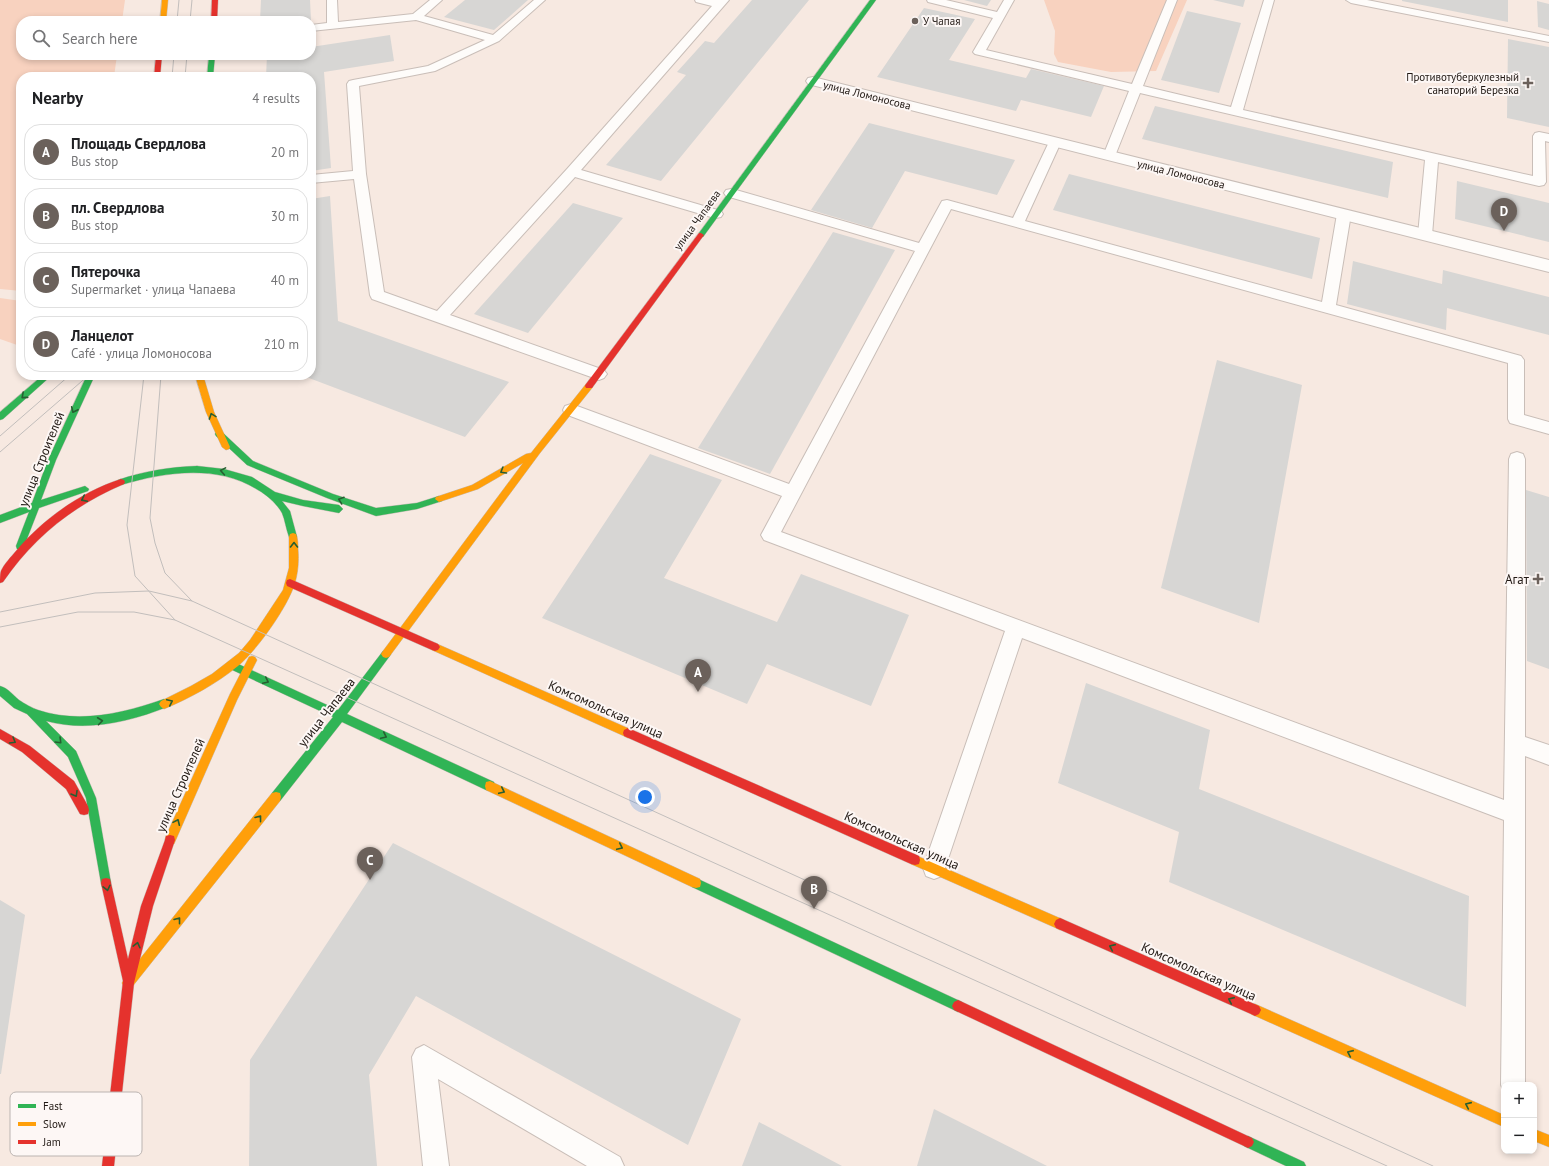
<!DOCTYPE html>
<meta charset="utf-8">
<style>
:root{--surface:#fff;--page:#f6f6f6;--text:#202124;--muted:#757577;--line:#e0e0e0;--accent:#6b615b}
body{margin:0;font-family:"PT Sans",sans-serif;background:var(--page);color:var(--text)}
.controls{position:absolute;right:12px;bottom:12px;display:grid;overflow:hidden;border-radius:8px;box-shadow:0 2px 6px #0003}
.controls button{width:36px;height:36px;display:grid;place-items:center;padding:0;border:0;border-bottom:1px solid var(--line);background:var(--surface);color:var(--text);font:20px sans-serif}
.you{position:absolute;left:645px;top:797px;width:14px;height:14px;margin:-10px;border:3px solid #fff;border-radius:50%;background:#1a73e8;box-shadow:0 0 0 6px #1a73e833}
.badge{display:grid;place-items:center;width:26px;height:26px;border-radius:50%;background:var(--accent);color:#fff;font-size:13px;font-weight:700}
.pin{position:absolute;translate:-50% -33px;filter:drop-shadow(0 1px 2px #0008)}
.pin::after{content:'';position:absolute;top:21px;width:14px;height:12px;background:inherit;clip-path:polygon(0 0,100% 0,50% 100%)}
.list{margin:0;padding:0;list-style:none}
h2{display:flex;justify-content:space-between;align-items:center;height:52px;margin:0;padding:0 16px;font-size:17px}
h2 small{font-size:13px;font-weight:400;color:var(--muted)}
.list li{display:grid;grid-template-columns:26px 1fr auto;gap:12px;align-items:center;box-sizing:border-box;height:56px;margin:0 8px 8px;padding:0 8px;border:1px solid var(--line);border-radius:16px}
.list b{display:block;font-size:15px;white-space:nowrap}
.list p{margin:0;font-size:13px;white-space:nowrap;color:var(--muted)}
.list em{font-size:13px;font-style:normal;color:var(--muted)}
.icon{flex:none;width:22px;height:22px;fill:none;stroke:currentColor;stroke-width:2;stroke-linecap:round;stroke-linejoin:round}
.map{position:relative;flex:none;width:1549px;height:1166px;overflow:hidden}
.search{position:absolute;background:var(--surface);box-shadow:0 2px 6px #0003;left:16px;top:16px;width:300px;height:44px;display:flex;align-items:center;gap:10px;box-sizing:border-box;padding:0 14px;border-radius:16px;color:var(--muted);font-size:15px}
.panel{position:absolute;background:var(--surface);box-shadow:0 2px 6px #0003;left:16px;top:72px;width:300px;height:308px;border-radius:16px}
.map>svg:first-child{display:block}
.green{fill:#f8d2bf}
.building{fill:#d7d6d4}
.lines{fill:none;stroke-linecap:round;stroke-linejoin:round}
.lane-casing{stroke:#c9beb8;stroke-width:2}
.street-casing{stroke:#c9beb8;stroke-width:2}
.fast-casing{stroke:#c9beb8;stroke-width:1}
.slow-casing{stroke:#c9beb8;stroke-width:1}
.jam-casing{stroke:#c9beb8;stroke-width:1}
.lane{fill:#fefcfa;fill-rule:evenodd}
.street{fill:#fefcfa;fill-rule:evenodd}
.fast{fill:#30b455;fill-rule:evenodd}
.slow{fill:#ff9f0a;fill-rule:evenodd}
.jam{fill:#e5322d;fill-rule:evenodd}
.tram{stroke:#c2bebc;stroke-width:1}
.oneway{stroke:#275e31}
.poi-dot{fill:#6b615b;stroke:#fdf7f5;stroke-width:1.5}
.labels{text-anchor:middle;stroke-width:4;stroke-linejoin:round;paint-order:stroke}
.far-poi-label{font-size:11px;fill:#201813;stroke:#fdf7f5;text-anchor:start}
.far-street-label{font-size:11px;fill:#201813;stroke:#fdf7f5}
.street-label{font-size:13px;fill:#201813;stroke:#fdf7f5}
.poi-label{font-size:13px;fill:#201813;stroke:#fdf7f5;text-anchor:end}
.key{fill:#fdf7f5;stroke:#bbb4b1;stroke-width:1}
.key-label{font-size:11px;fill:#201813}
</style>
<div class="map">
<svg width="1549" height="1166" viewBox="0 0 1549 1166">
<rect width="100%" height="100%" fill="#f7e9e1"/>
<g class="green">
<path d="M0,0H125L122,21H21V55H117L114,77H21V291L0,289Z"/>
<path d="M1044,0H1187L1156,71L1111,72L1058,62L1054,54L1055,31Z"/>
<path d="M0,298L21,301V342L17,345L0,339Z"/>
</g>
<g class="building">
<path d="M261,0H310L311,21H260Z"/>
<path d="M465,0H528L494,30L444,17Z"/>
<path d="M752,0H809L661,181L606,165L686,75L677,72L705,41L714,43Z"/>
<path d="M964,0H991L987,6Z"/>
<path d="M1213,0H1245L1243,7Z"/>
<path d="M1402,0H1508V22L1402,1Z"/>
<path d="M1537,1L1549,4V30L1538,27Z"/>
<path d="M924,8L975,19L949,60L1026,78L1031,69L1104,86L1091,117L1021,100L1016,111L877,77Z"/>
<path d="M1187,11L1241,23L1219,93L1161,80Z"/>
<path d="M390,35L394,61L324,72L331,168L311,171V77H266L267,55H311V47Z"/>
<path d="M1508,39L1549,47V127L1507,118Z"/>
<path d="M1155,106L1393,162L1388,198L1142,139Z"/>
<path d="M869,123L1015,160L997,195L905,171L872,228L811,210Z"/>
<path d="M1069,174L1320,238L1312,279L1053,210Z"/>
<path d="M1457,181L1549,203V242L1455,219Z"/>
<path d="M330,196L338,321L509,382L465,437L301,375H311V199Z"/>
<path d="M573,203L623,218L528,333L474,314Z"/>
<path d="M833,232L895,250L770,474L698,448Z"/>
<path d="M1353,261L1442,284L1443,270L1549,297V335L1447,308L1446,330L1347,304Z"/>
<path d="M1217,360L1302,385L1259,623L1161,588Z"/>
<path d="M650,454L722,480L664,578L777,622L801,574L909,615L871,706L767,664L747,704L542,618Z"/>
<path d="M1526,490L1549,497V669L1527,661Z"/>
<path d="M1086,683L1210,730L1199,789L1469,896L1466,1007L1169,882L1179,832L1058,783Z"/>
<path d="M393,843L741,1019L688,1145L416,996L369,1075L377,1166H249L250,1060Z"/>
<path d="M0,900L25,915L1,1074H0Z"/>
<path d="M934,1109L1047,1166H917Z"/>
<path d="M759,1122L842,1166H742Z"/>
</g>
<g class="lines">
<g class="lane-casing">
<g id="lane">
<path d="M327,0H337L338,22L413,14L430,0H442L424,16L493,35L534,0H545L499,41L435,71L359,86L366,174L384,292L437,311L567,169L712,6L696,2L695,0H729L581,170L721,211L723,214L721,217L716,218L711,217L575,177L450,315L604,370L607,374L604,378L599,380L594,378L372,299L370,295L354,179L311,183V175L353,171L347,84L349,81L353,80L428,66L485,40L416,20L311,31V25L327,23Z"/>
<path d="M927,0H946L997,12L1004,0H1014L986,50L1132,84L1167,0H1177L1143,86L1231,107L1264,0H1274L1243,110L1533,176V136L1535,133L1539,132L1549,134V142L1545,141L1546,182L1544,185L1539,186L1438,162L1432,235L1430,238L1425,239L1420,238L1418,235L1425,160L1140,93L1115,156L1113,159H1105L1103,156L1129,91L975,54L973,52L993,18L928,2Z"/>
<path d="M1346,0H1367L1549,36V42L1351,3Z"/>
<path d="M1055,138L1059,139L1061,142L1025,221L1322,302L1337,214L1339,211L1344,210L1349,211L1351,214L1336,305L1521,356L1524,360V415L1549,422V434L1510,423L1508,419V363L951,209L781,532L1504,800L1509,459L1511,454L1517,452L1523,454L1525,459V737L1549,745V765L1525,756V1085H1504V1093L1501,1085L1504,820L1022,638L945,868L942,876L934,879L926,876L923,868L1005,631L764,540L761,535L782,496L565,414L563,410L565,406L571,404L577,406L789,484L915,251L726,196L724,193L726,190L731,189L736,190L919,243L942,201L947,200L1013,218L1049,142L1051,139Z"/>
<path d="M424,1045L620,1157L624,1166H587L438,1079L449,1166H423L412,1057L416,1049Z"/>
</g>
</g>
<g class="street-casing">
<path id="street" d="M813,77L1549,260V272L808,84L806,81L808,78Z"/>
</g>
<g class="fast-casing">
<g id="fast">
<path d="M870,0H876L703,237H699V233Z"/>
<path d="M209,55H215L213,77H207Z"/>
<path d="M43,375H52L3,419L0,420V412Z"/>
<path d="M87,375H95L56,460L41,500L85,486L89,489L88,491L39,508L23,549H17L16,546L29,512L0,523V515L32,503L48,460Z"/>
<path d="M219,431L222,432L253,461L333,494L376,508L417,503L439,496L443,499L442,501L417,509L376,516L327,498L247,465L216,436L215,434L216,432Z"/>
<path d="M197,466L224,469L252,477L275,492L303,500L339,505L343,509L339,513L303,506L282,501L290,511L297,537L296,540H290L289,537C286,529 285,520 282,513C277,504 267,495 258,490C217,464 165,472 121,485L117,482L118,480C144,471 170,467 197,466Z"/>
<path d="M386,650L389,651L391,654L389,657L347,714L494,782L495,786L494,790L490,791L486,790L342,722L280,801L276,802L272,801L271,797L272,793L333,717L228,668L226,665L228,662L231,661L234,662L338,710L383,651Z"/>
<path d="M0,686C8,688 13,695 19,700C25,704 32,708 38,710C80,724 124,713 164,699L167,701L169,704L167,707C129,722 87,732 46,721L76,751L96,798L111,883L110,887L106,888L102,887L101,883L86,798L68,757L27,714L14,708L0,696Z"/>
<path d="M696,878L962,1002L964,1006L962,1010L958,1012L954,1010L692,887L691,883L692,879Z"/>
<path d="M1248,1136L1304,1162L1306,1166H1286L1244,1146L1242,1142L1244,1138Z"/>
</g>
</g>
<g class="slow-casing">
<g id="slow">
<path d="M162,0H168L166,21H160Z"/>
<path d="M195,375H203L214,412L230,447L229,449L226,450L222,447L206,412Z"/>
<path d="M589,383L592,384L593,386L592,388L540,453L389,657L386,658L383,657L381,654L383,651L523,463L478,489L439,502L435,499L436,497L472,485L526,454L531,453L586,384Z"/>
<path d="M293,533L296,534C298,539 298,544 298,549C299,562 298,574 294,586C286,609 257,650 238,666C216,684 190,698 164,709L161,707L159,704L161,701L191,686L212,674L239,653L250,640L283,590L289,568V537L290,534Z"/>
<path d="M435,643L632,730L633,733L632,736L628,738L624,736L432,650L430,647L432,644Z"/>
<path d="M252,656L255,657L257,660L237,700L174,844L170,845L166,844L165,840L166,836L230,694L249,657Z"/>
<path d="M490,781L700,879L701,883L700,887L696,888L692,887L486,790L485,786L486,782Z"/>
<path d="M276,792L280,793L281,797L280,801L132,987L128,989L124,987L122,983L124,979L272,793Z"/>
<path d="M915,855L1064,920L1066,924L1064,928L1060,930L1056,928L911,864L910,860L911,856Z"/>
<path d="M1255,1004L1504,1115V1127L1251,1014L1249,1010L1251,1006Z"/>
<path d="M1534,1129L1549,1135V1147L1534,1141Z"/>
</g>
</g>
<g class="jam-casing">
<g id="jam">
<path d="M212,0H218L217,21H211Z"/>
<path d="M156,55H162L160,77H154Z"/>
<path d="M699,233H701L704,235L592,388H586L585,386L586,384Z"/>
<path d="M121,479L124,480L125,482L124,484C74,505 34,537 3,582L0,583C0,579 0,574 1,571C4,564 11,557 16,551C43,519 81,492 121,479Z"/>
<path d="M290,579L438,644L440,647L438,650L435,651L432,650L287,586L286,583L287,580Z"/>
<path d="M628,728L919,856L920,860L919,864L915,865L911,864L624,736L623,733L624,730Z"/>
<path d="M0,729L30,746L74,781L88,806L89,810L88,814L84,815L80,814L66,789L22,752L0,739Z"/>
<path d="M170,835L174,836L175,840L153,906L134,983L114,1166H102L123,981L101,883L102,879L106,878L110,879L111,883L128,959L141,906L165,840L166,836Z"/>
<path d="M1060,918L1259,1006L1261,1010L1259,1014L1255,1016L1251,1014L1056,928L1054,924L1056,920Z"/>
<path d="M958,1000L1252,1138L1254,1142L1252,1146L1248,1148L1244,1146L954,1010L952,1006L954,1002Z"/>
</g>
</g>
<use href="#lane" class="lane"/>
<use href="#street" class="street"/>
<use href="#fast" class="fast"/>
<use href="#slow" class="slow"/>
<use href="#jam" class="jam"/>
<g class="tram">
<path d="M177,21L179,0"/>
<path d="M190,21L192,0"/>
<path d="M172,77L174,55"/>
<path d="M185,77L187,55"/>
<path d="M144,375L127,525L135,576L175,620"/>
<path d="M161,375L150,518L155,543L165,573L192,601"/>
<path d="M0,436L70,375"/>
<path d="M0,452L89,375"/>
<path d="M0,612L95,593L149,591L192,601L1433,1166"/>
<path d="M0,627L78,612H134L175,620L1387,1166"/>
</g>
</g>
<defs><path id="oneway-chevron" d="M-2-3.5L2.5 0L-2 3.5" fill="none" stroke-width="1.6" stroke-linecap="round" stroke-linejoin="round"/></defs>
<g class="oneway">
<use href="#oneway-chevron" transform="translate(24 396) rotate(139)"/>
<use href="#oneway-chevron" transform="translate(74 410) rotate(115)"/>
<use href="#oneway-chevron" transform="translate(212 416) rotate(-110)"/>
<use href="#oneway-chevron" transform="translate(223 471) rotate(-170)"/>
<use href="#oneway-chevron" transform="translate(503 471) rotate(149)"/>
<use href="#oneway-chevron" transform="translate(84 499) rotate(154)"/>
<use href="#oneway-chevron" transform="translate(341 500) rotate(-161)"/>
<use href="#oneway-chevron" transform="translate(294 545) rotate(-90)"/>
<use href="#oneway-chevron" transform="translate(266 681) rotate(25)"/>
<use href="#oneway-chevron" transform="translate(170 702) rotate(-25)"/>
<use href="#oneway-chevron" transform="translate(100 721) rotate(-7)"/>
<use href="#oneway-chevron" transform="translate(384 736) rotate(25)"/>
<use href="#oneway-chevron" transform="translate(13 741) rotate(30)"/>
<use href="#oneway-chevron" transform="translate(59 741) rotate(45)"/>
<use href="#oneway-chevron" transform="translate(502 791) rotate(25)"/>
<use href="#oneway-chevron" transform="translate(75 794) rotate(60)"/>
<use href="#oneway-chevron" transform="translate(259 818) rotate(-52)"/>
<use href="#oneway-chevron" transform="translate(177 822) rotate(-66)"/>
<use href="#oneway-chevron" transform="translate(620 847) rotate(25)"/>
<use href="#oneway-chevron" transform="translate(107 888) rotate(77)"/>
<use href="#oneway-chevron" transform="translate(178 920) rotate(-52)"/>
<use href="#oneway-chevron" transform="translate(137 945) rotate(-76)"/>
<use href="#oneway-chevron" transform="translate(1112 947) rotate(-156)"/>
<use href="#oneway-chevron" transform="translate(1231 1000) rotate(-156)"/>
<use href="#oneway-chevron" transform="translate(1350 1053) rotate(-156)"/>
<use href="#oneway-chevron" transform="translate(1468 1105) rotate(-156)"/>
</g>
<g class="poi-dot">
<circle cx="915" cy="21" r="4"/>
<path d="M1526 77h4v4h4v4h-4v4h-4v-4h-4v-4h4z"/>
<path d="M1536 573h4v4h4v4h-4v4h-4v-4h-4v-4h4z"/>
</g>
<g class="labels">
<g class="far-poi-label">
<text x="923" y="25">У Чапая</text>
<text x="1519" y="81" text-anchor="end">Противотуберкулезный<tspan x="1519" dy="13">санаторий Березка</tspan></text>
</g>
<g class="far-street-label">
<text transform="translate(867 95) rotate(14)" y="4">улица Ломоносова</text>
<text transform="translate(1181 174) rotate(14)" y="4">улица Ломоносова</text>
<text transform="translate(697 220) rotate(-54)" y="4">улица Чапаева</text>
</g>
<g class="street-label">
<text transform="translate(41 459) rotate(-68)" y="5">улица Строителей</text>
<text transform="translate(606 709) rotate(24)" y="5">Комсомольская улица</text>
<text transform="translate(326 712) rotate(-52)" y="5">улица Чапаева</text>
<text transform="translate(180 785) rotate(-66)" y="5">улица Строителей</text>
<text transform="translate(902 840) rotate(24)" y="5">Комсомольская улица</text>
<text transform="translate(1199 971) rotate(24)" y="5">Комсомольская улица</text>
</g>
<g class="poi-label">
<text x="1529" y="584">Агат</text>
</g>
</g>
<rect x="10" y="1092" width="132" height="64" rx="6" class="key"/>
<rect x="18" y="1104" width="18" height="4" fill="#30b455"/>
<rect x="18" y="1122" width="18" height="4" fill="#ff9f0a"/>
<rect x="18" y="1140" width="18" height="4" fill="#e5322d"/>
<g class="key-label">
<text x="43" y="1110">Fast</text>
<text x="43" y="1128">Slow</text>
<text x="43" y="1146">Jam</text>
</g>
</svg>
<div class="controls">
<button>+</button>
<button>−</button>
</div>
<div class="you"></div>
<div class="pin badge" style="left:698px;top:692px">A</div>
<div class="pin badge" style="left:814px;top:909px">B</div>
<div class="pin badge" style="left:370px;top:880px">C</div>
<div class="pin badge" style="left:1504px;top:231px">D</div>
<div class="search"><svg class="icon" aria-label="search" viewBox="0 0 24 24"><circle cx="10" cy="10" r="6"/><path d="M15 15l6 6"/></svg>Search here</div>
<section class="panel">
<h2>Nearby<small>4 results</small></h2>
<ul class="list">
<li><span class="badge">A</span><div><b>Площадь Свердлова</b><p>Bus stop</p></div><em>20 m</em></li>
<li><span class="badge">B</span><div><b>пл. Свердлова</b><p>Bus stop</p></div><em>30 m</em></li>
<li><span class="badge">C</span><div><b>Пятерочка</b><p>Supermarket · улица Чапаева</p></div><em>40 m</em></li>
<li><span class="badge">D</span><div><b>Ланцелот</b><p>Café · улица Ломоносова</p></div><em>210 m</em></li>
</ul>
</section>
</div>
